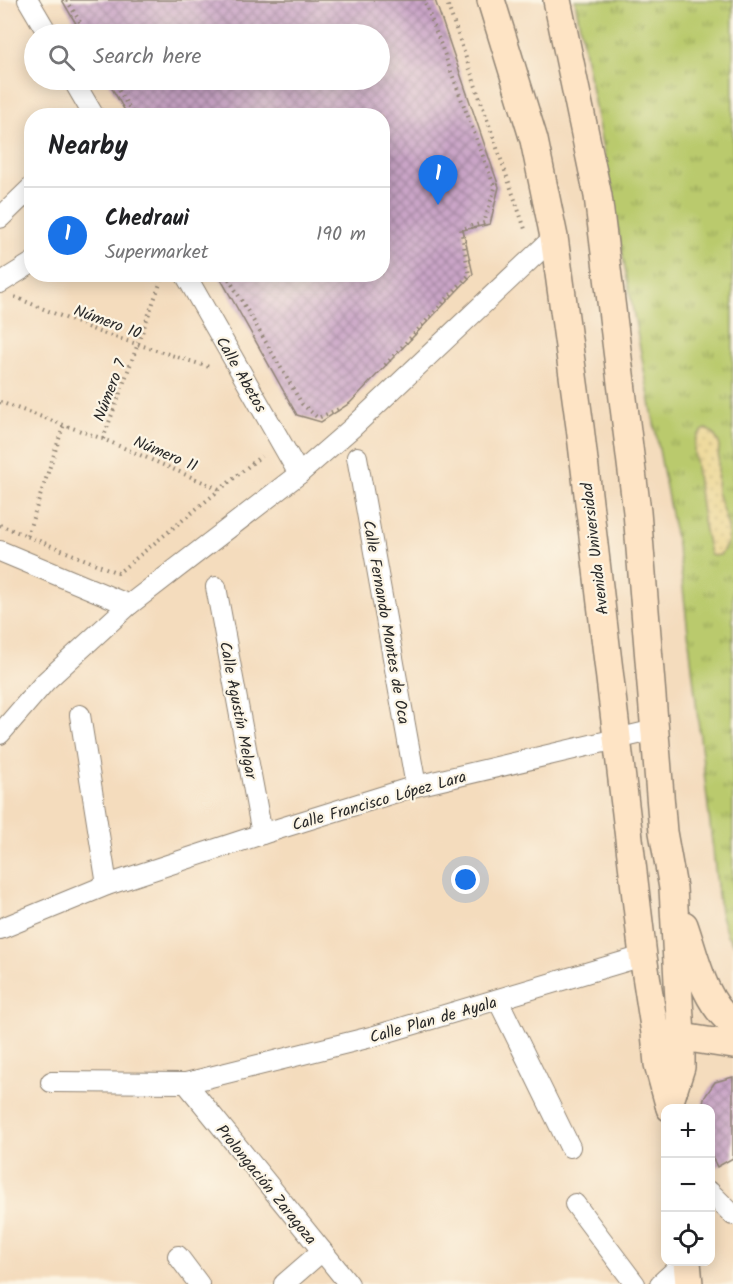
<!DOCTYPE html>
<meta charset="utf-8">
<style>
:root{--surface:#fff;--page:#f2f2f2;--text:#202124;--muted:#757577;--line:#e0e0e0;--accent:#1a73e8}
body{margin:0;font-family:Kalam,sans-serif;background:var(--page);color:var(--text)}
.controls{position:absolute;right:18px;bottom:18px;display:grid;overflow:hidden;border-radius:12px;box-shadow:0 3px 15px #0003}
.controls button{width:54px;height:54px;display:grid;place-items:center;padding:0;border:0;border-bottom:2px solid var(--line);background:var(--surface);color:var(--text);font:30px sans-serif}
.you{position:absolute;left:466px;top:880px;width:21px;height:21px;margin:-15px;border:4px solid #fff;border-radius:50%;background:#1a73e8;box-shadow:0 0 0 9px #1a73e833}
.badge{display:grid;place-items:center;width:39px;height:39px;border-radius:50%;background:var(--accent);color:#fff;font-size:20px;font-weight:700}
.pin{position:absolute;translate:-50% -50px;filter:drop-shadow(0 2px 3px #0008)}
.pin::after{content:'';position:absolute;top:32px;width:21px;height:18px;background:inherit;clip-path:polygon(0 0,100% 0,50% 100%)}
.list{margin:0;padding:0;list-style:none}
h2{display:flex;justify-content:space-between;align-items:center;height:78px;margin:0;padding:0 24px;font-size:26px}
h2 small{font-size:20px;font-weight:400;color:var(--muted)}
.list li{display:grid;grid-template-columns:39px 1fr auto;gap:18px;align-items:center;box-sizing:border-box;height:96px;padding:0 24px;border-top:2px solid var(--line)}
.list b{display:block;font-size:22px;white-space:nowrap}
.list p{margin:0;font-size:20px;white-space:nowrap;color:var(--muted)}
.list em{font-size:20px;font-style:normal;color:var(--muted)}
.icon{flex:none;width:33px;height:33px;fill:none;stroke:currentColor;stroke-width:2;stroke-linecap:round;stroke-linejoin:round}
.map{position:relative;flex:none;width:733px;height:1284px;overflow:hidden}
.search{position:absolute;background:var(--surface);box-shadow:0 3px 15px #0003;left:24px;top:24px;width:366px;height:66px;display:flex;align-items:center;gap:15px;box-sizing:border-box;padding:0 21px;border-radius:33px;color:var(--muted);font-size:22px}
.panel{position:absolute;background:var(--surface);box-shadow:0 3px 15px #0003;left:24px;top:108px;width:366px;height:174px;border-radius:24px}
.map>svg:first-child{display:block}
.grass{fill:url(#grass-tufts);stroke:#727a4c;stroke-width:1.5}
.sand{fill:url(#sand-dots);stroke:#8c8264;stroke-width:1.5}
.building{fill:url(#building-cross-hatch)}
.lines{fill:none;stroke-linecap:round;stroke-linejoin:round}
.street-casing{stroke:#908474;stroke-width:22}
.secondary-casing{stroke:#908474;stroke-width:30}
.path{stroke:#908474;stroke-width:4;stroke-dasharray:1.5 4.5;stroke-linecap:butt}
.street{stroke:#fff;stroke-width:20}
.secondary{stroke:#fee4c5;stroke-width:27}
.labels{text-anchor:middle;stroke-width:4.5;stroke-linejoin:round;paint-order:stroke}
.street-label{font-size:16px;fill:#2b2b2b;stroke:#fcf5e5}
</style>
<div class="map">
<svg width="733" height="1284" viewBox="0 0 733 1284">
<defs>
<pattern id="grass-tufts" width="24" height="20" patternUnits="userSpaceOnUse" patternTransform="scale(1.5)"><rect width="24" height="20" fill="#baca6d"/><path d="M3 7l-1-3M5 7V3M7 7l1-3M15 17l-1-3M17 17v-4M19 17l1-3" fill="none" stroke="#97a45a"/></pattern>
<pattern id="sand-dots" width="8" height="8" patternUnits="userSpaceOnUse" patternTransform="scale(1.5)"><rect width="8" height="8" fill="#eeda9e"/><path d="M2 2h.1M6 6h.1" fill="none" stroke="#cb8" stroke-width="1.8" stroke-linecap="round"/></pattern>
<pattern id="building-cross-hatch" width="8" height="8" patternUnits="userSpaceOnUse" patternTransform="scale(1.5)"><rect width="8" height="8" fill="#caa5c7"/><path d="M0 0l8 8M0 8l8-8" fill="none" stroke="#a487a2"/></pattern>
</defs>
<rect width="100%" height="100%" fill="#fcf5e5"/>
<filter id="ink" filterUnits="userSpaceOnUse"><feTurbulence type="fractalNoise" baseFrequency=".0167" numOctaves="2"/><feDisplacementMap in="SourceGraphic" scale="12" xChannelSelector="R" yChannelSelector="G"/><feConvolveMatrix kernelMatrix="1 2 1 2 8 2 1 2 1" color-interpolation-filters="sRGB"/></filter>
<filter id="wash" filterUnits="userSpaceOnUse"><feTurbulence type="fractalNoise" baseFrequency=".008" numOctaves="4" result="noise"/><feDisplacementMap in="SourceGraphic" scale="24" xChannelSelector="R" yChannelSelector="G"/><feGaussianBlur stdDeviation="1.35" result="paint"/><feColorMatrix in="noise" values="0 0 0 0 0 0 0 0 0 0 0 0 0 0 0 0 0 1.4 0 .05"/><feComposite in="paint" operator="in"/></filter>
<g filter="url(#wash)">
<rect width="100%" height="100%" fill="#f4dcbd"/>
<path class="grass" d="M575,0H733V944L727,935L720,912L680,562Z"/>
<path class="sand" d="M706,429L713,433L719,443L717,492L728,527V542L720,555L713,556L710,554L703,521L694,451C695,441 696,434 706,429Z"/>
<g id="blocks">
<g class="building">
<path d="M62,0H435L499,187L490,224L463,230L473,274L350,403L321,422L297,415L218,274H382V116H128L107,80H380V34H82Z"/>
<path d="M733,1077V1158L717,1167L710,1152V1108H702L704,1098L715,1082Z"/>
</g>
</g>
</g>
<g filter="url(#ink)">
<use href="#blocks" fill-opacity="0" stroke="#908474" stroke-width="1.5"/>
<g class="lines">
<g class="street-casing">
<g id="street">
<path d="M28,0L48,34"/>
<path d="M73,80L94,116"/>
<path d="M0,218L32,187"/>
<path d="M185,274L299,474"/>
<path d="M0,283L32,263"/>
<path d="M357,457L416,786"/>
<path d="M0,551L129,605"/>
<path d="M216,587L262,834"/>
<path d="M80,715L107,885"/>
<path d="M0,734L45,682L129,605L299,474L352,428L554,237"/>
<path d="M0,929L107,885L262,834L416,786L655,730"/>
<path d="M498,1000L570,1147"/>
<path d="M51,1082L186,1083L371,1037L643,956"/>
<path d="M186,1083L349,1284"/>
<path d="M710,1192L733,1215"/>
<path d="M575,1204L635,1284"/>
<path d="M178,1256L199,1284"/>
<path d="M284,1284L322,1251"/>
<path d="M660,1284L684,1262"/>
</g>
</g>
<g class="secondary-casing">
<g id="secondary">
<path d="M491,0L534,140L554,237L580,427L643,956L655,1033L658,1064L670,1108"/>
<path d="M557,0L598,196L637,512L663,832L673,888L681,1037V1067L669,1104"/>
<path d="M684,925C696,959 703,1001 733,1024"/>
<path d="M663,1034L733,1045"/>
<path d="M687,1262L689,1284"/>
</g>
</g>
<g class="path">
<path d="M67,0L87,34"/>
<path d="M446,0L525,229"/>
<path d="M113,80L134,116"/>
<path d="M226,274L302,404L318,418L341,408"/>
<path d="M15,297L99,332L209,367"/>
<path d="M385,365L469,275L461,229L484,223L495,188L424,0"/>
<path d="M0,402L103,439L219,489"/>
<path d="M103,439L161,281"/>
<path d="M0,525L118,573L261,456"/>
<path d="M27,536L64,424"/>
</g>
<use href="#street" class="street"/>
<use href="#secondary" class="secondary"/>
</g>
</g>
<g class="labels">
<g class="street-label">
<text transform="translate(108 321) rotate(20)" y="6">Número 10</text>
<text transform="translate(242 374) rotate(60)" y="6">Calle Abetos</text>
<text transform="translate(109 390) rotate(-69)" y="6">Número 7</text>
<text transform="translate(166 453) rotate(23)" y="6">Número 11</text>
<text transform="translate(594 549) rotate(-97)" y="6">Avenida Universidad</text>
<text transform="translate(387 622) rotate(80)" y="6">Calle Fernando Montes de Oca</text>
<text transform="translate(239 710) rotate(79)" y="6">Calle Agustín Melgar</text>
<text transform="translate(379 800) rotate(-16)" y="6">Calle Francisco López Lara</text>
<text transform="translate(433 1019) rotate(-16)" y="6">Calle Plan de Ayala</text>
<text transform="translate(267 1184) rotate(51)" y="6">Prolongación Zaragoza</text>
</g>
</g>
</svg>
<div class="controls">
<button>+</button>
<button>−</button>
<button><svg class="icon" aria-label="locate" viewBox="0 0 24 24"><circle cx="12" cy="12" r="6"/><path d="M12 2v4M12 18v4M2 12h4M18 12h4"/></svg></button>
</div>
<div class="you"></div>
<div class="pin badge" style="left:438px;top:205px">1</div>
<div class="search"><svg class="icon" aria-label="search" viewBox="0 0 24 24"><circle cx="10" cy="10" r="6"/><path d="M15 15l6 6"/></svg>Search here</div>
<section class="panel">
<h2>Nearby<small></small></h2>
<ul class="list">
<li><span class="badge">1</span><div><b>Chedraui</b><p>Supermarket</p></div><em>190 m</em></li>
</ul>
</section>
</div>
